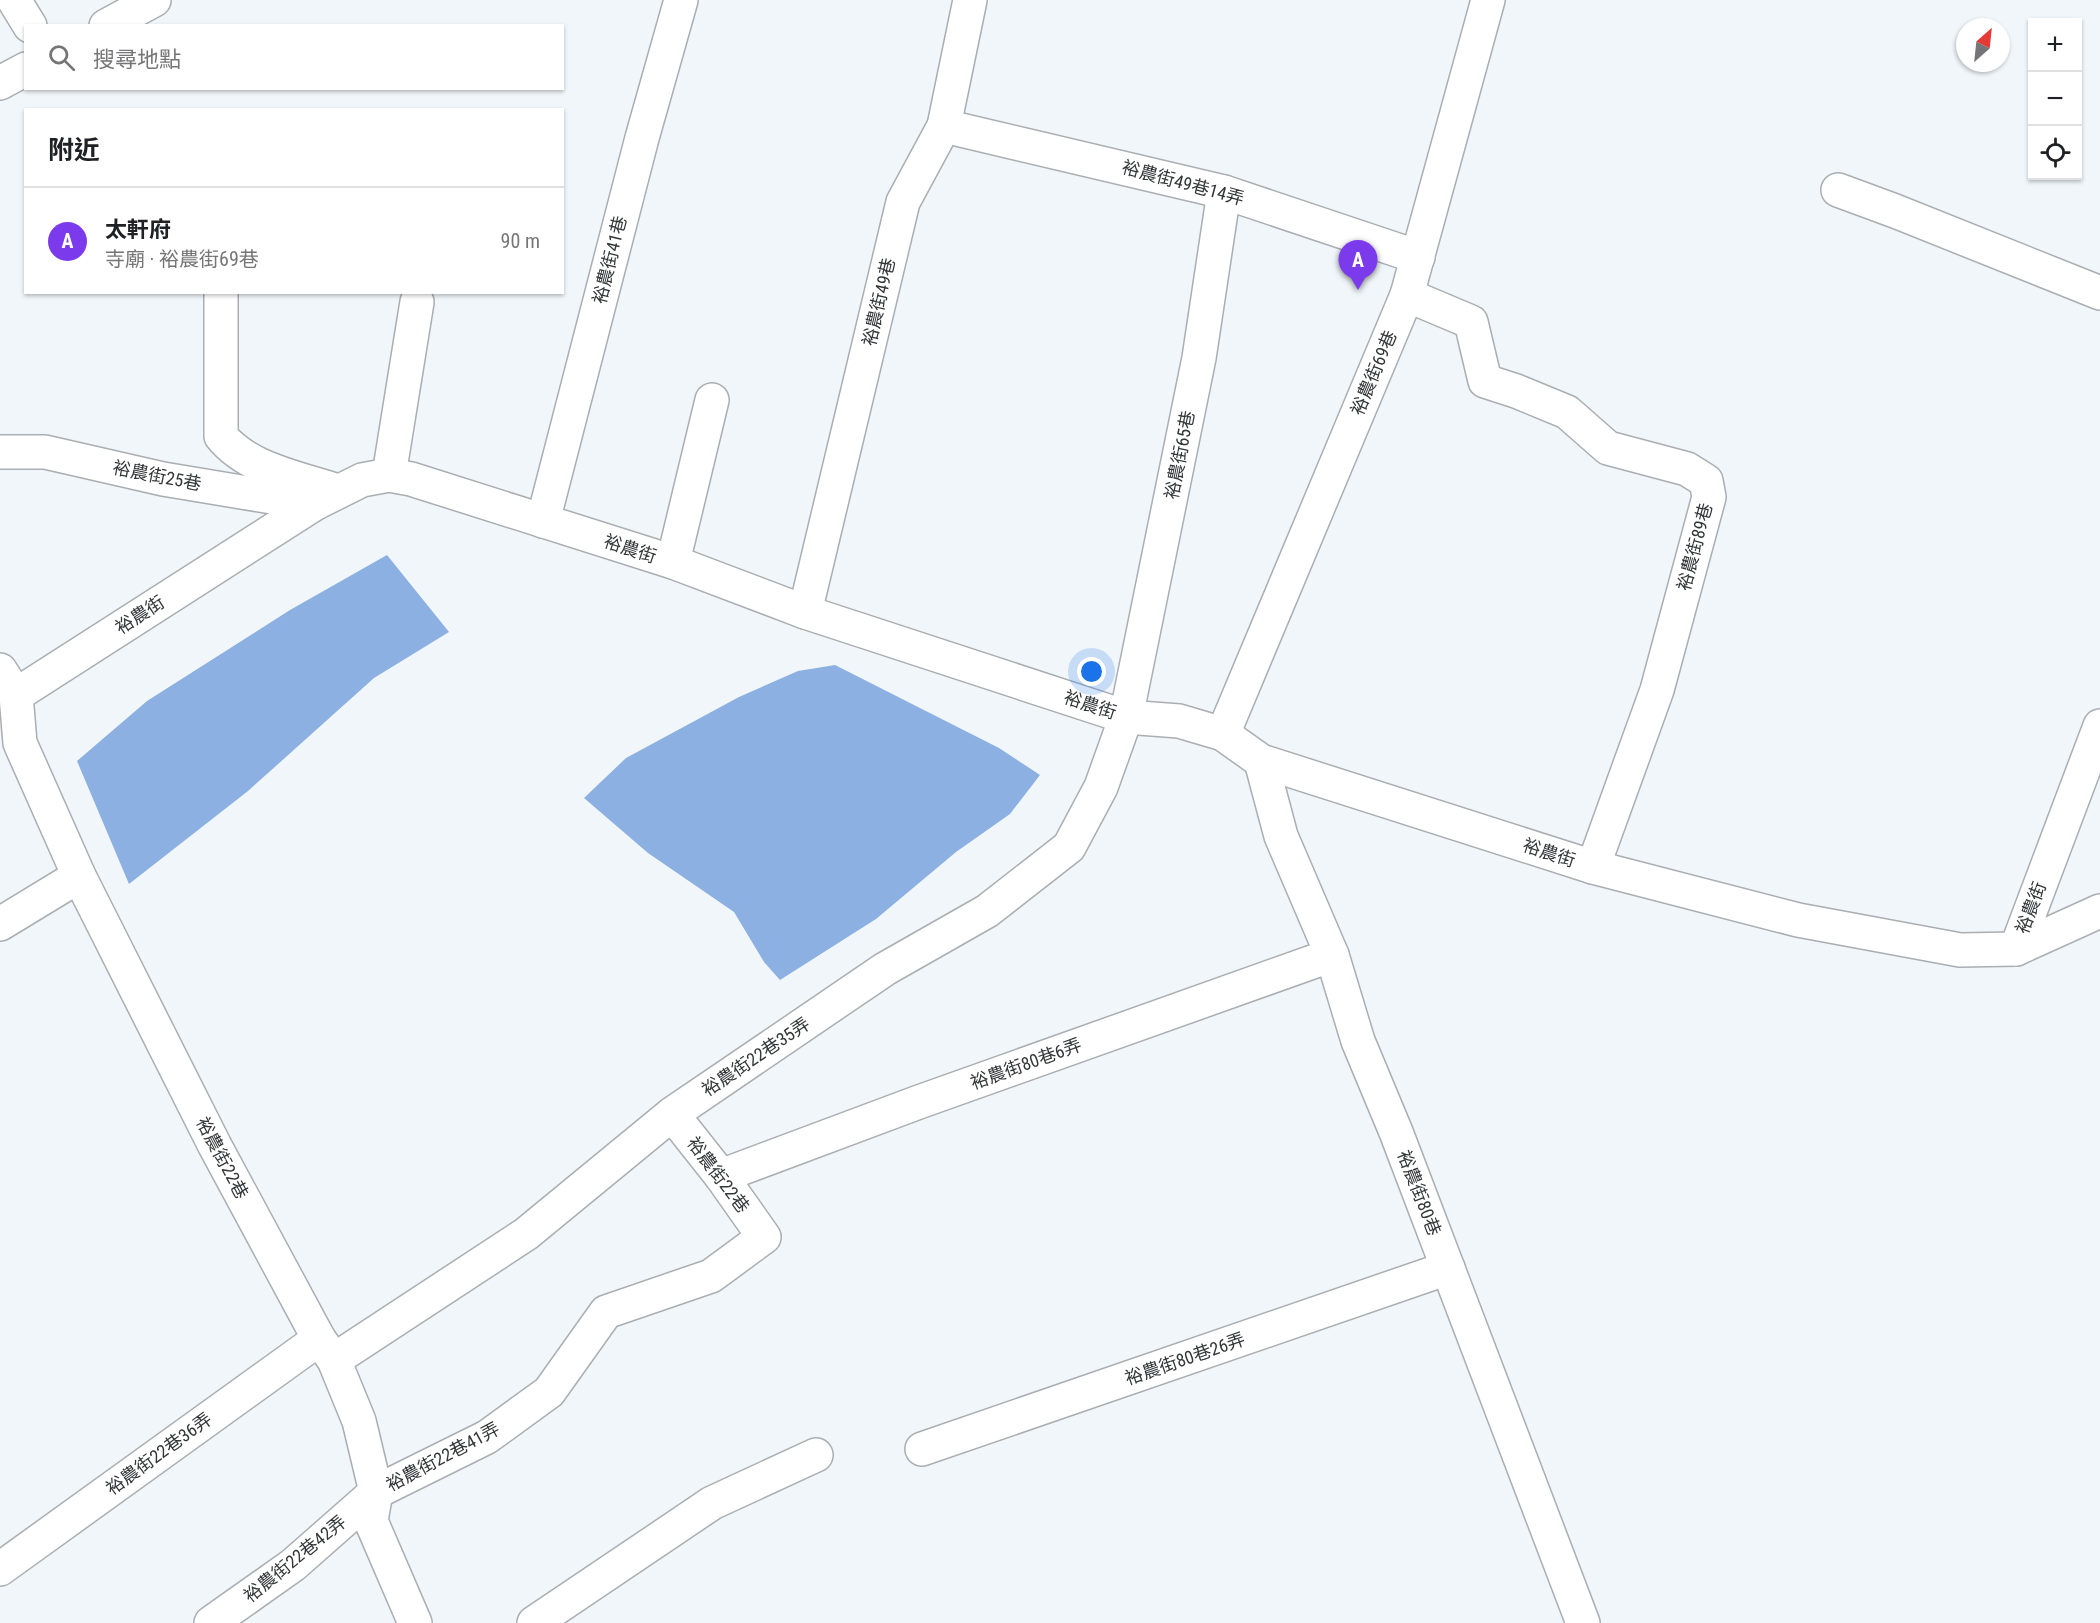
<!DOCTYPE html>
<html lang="zh-TW">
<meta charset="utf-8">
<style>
:root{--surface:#fff;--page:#f2f2f2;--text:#202124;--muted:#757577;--line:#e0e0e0;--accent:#7c3aed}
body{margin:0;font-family:"Roboto Condensed","Noto Sans TC",sans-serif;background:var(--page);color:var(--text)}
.controls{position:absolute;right:18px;top:18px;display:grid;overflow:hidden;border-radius:0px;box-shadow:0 2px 4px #0004}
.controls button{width:54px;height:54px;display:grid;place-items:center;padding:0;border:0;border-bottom:2px solid var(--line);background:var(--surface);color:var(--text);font:30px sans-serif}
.compass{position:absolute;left:1956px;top:18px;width:54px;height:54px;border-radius:50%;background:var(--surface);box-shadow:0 2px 4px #0004;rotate:27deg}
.you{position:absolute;left:1092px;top:672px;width:21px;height:21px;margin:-15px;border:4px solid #fff;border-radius:50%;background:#1a73e8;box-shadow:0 0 0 9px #1a73e833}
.badge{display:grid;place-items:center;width:39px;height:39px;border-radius:50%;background:var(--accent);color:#fff;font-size:20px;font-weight:700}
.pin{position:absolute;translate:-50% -50px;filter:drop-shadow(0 2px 3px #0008)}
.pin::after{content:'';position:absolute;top:32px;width:21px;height:18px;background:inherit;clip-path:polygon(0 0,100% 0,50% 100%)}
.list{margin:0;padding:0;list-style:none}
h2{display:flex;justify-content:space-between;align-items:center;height:78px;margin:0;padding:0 24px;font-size:26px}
h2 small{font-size:20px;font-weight:400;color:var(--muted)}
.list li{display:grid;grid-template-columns:39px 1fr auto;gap:18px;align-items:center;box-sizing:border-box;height:108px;padding:0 24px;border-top:2px solid var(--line)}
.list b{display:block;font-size:22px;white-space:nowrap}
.list p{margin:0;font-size:20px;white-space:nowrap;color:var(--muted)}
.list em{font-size:20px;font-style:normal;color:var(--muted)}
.icon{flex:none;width:33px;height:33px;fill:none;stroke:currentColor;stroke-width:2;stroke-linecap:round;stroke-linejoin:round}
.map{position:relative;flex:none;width:2100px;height:1623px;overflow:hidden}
.search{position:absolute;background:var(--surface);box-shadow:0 2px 4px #0004;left:24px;top:24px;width:540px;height:66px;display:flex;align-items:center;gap:15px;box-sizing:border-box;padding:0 21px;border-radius:0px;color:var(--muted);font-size:22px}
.panel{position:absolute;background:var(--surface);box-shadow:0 2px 4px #0004;left:24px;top:108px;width:540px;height:186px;border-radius:0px}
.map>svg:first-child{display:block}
.water{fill:#8bb0e1}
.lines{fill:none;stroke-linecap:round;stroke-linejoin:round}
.minor-casing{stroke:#aaaeb2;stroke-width:36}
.minor{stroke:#fff;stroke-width:33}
.labels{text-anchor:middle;stroke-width:4.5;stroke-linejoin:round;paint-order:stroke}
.street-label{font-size:18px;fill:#343637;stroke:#fff}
</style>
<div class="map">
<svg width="2100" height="1623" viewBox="0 0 2100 1623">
<rect width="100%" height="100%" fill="#f1f6fa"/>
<g class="water">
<path d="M387,555L449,632L374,678L248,791L129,884L77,761L147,701L290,610Z"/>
<path d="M835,665L999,748L1040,775L1010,814L956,852L876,919L780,980L764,962L734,912L648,853L584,798L626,758L739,697L798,671Z"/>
</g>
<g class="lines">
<g class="minor-casing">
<g id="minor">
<path d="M14,0L30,26"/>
<path d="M106,26L154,0"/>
<path d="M0,83L26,69"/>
<path d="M944,126L1224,192L1418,257"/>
<path d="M1838,190L1895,211L2100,293"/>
<path d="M221,292V436C247,469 299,478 338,491"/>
<path d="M1407,295L1471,322L1485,381L1516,391L1567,412L1608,448L1687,469L1706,481L1709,497L1657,690L1593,867"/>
<path d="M0,452H45L163,479L314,504"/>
<path d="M389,475L417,302"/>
<path d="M543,521L642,138L681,0"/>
<path d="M673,562L712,400"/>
<path d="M805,612L903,202L944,126L970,0"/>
<path d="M0,670L16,695L20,743L79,876L215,1146L319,1339L334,1360L359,1421L376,1492L371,1521L415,1623"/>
<path d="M16,695L314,504L362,480L389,475L411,479L673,562L805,612L1126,717L1179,721L1223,734L1261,761L1593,867L1798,920L1960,950L2016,949L2100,726"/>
<path d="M1223,734L1407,295L1488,0"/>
<path d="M1261,761L1281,836L1332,955L1358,1041L1396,1132L1583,1623"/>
<path d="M0,924L79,876"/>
<path d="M2016,949L2100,911"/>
<path d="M721,1176L919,1102L1332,955"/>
<path d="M334,1360L526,1234L672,1114L885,969L987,911L1069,847L1101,787L1126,717L1199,358L1224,192"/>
<path d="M922,1449L1448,1268"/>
<path d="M0,1569L319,1339"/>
<path d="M211,1623L293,1565L376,1492L487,1437L549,1392L606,1312L711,1276L764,1237L721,1176L672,1114"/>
<path d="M534,1623L712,1503L816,1455"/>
</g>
</g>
<use href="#minor" class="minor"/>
</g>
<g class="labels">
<g class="street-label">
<text transform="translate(1183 183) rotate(15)" y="6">裕農街49巷14弄</text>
<text transform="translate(610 260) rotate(-76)" y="6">裕農街41巷</text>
<text transform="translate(879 302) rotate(-77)" y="6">裕農街49巷</text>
<text transform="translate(1374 373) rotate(-67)" y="6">裕農街69巷</text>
<text transform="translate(1180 455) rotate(-79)" y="6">裕農街65巷</text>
<text transform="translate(157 476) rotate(11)" y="6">裕農街25巷</text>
<text transform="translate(1695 547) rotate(-75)" y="6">裕農街89巷</text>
<text transform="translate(630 549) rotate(18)" y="6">裕農街</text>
<text transform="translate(140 615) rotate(-33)" y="6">裕農街</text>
<text transform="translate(1090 705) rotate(18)" y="6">裕農街</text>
<text transform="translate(1549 853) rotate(18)" y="6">裕農街</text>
<text transform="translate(2031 908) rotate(-69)" y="6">裕農街</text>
<text transform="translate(756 1057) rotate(-34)" y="6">裕農街22巷35弄</text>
<text transform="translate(1026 1064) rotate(-20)" y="6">裕農街80巷6弄</text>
<text transform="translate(222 1158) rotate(62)" y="6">裕農街22巷</text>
<text transform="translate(718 1175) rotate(53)" y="6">裕農街22巷</text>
<text transform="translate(1419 1193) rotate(69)" y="6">裕農街80巷</text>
<text transform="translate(1185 1359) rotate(-19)" y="6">裕農街80巷26弄</text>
<text transform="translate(159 1454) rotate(-36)" y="6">裕農街22巷36弄</text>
<text transform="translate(443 1457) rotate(-28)" y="6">裕農街22巷41弄</text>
<text transform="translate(295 1559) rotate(-39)" y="6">裕農街22巷42弄</text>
</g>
</g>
</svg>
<div class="controls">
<button>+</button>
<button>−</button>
<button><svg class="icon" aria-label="locate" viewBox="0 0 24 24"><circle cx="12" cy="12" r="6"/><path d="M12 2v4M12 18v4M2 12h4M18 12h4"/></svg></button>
</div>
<svg class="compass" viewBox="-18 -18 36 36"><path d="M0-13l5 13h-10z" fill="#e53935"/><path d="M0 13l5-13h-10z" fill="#757577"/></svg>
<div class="you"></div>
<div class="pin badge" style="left:1358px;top:290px">A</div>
<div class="search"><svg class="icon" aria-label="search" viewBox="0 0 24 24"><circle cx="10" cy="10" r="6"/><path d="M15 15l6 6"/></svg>搜尋地點</div>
<section class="panel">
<h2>附近<small></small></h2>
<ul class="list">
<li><span class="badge">A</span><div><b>太軒府</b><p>寺廟 · 裕農街69巷</p></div><em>90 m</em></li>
</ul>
</section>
</div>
